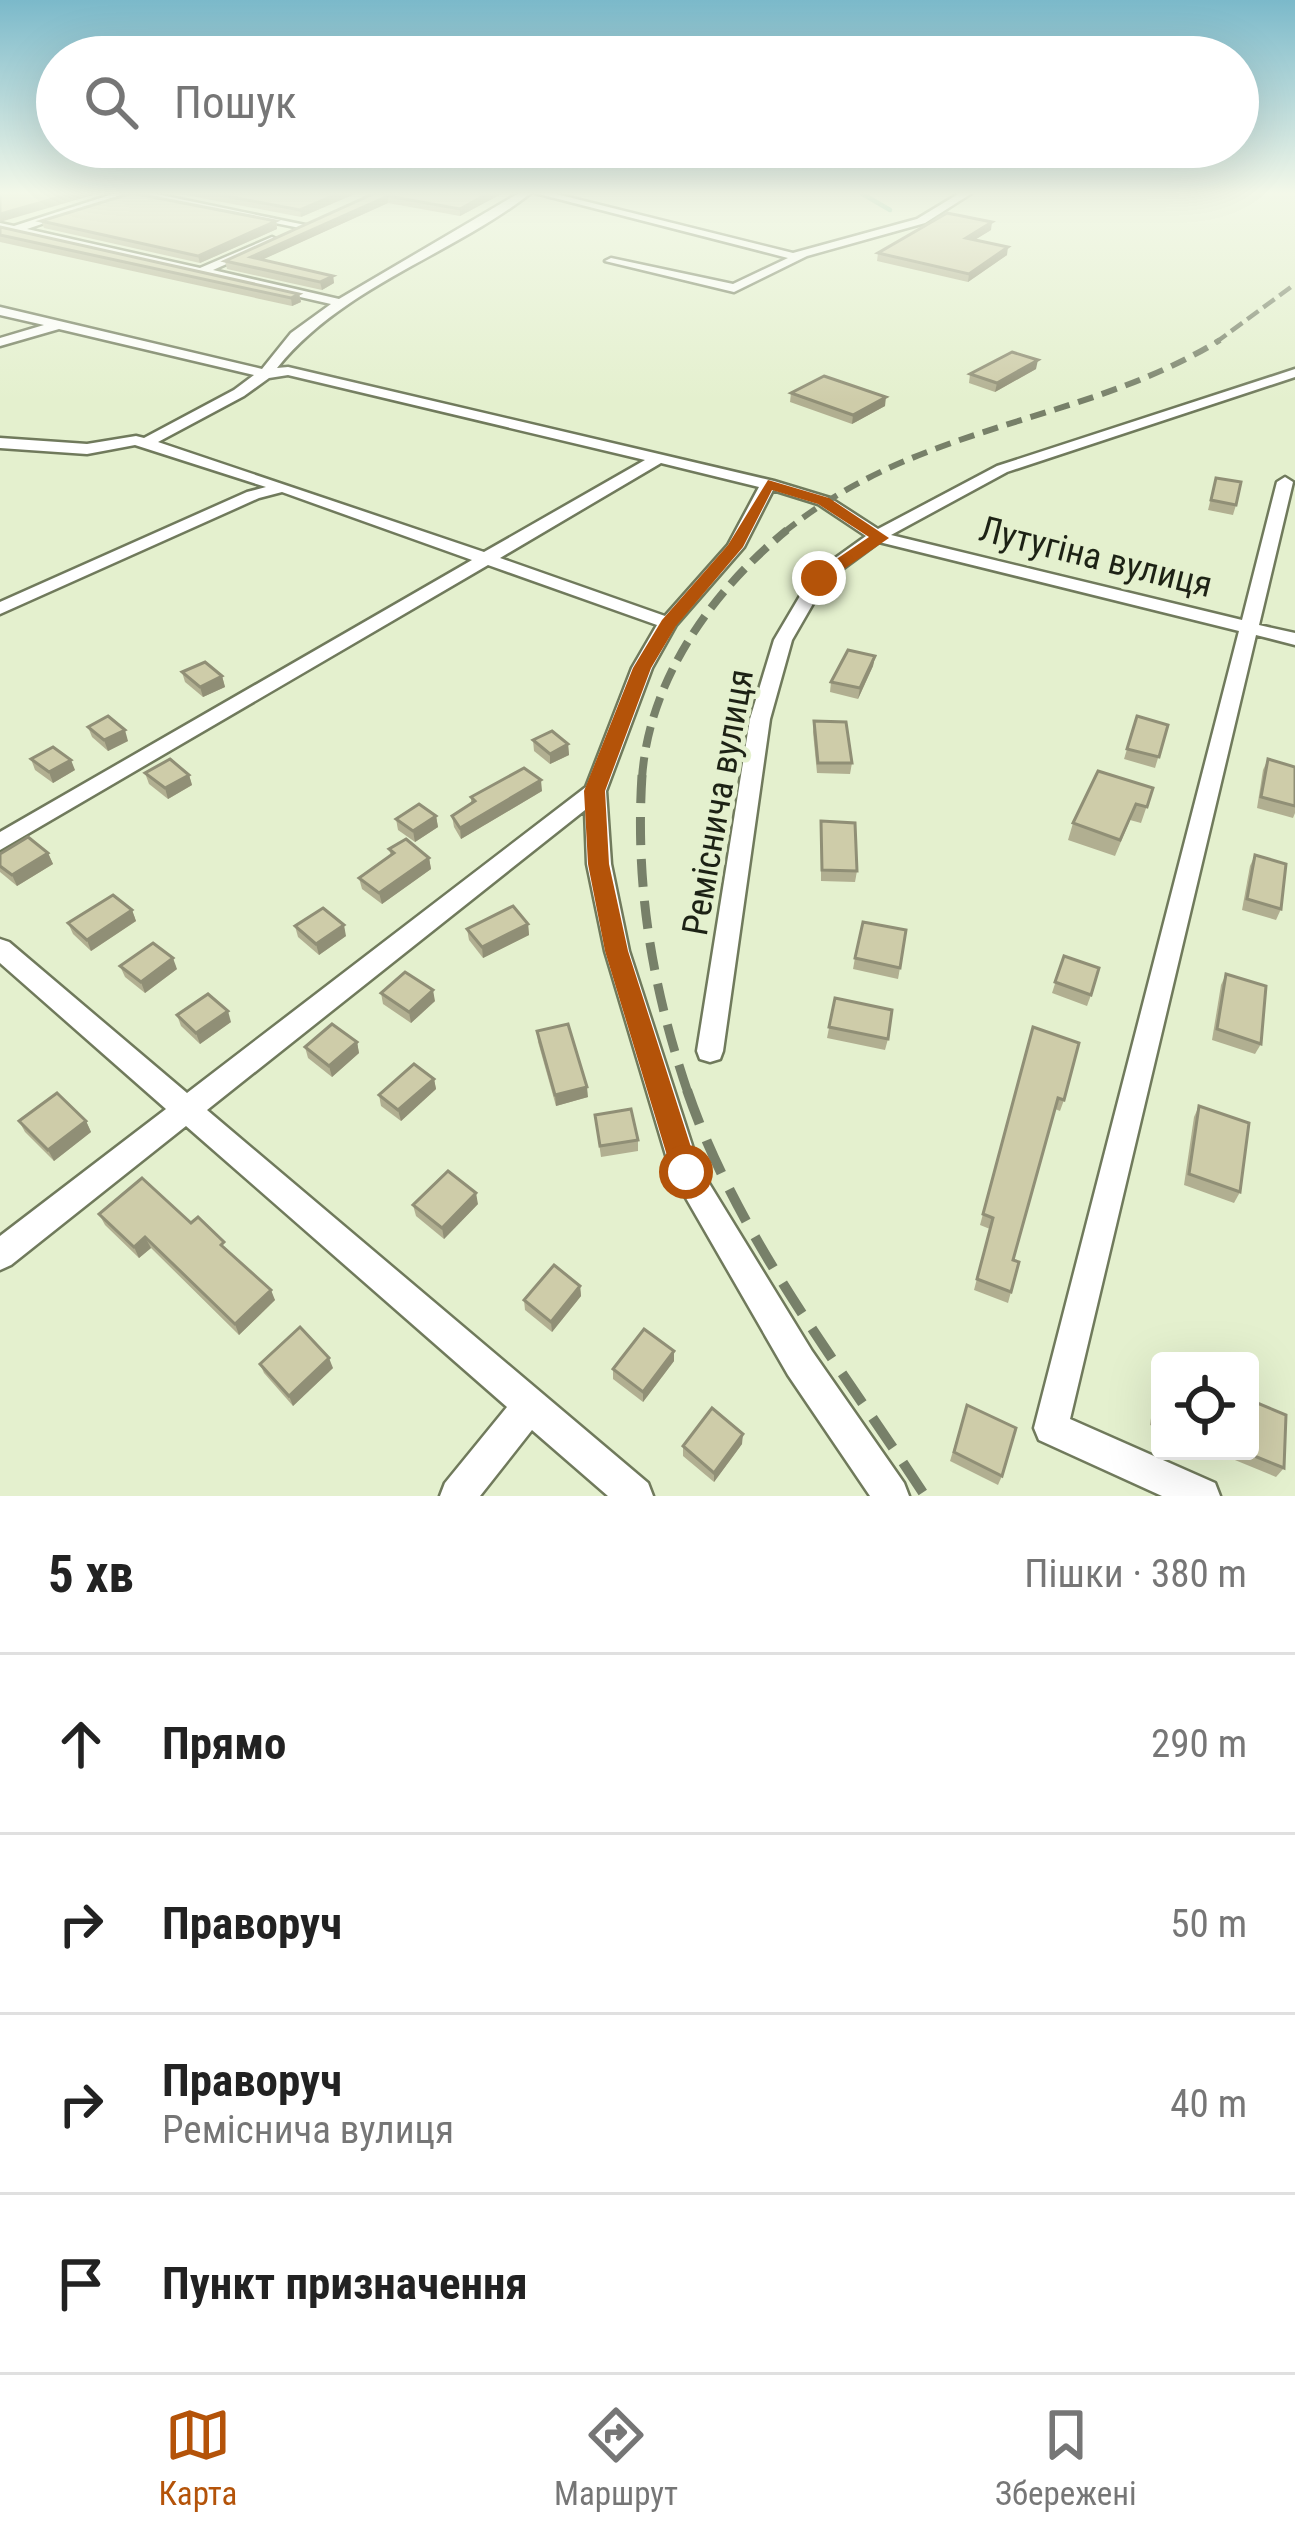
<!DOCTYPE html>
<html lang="uk">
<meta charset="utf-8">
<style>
:root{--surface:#fff;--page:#f6f6f6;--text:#222;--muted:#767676;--line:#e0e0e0;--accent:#b45309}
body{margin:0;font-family:"Roboto Condensed",sans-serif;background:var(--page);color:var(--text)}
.controls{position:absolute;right:36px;bottom:36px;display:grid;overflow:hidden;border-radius:12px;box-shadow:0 12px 48px #0002}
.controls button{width:108px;height:108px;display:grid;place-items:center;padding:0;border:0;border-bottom:3px solid var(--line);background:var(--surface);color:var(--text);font:60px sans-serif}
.stop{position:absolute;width:36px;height:36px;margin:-27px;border:9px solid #b45309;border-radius:50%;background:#fff}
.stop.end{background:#b45309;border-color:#fff;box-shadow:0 3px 12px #0008}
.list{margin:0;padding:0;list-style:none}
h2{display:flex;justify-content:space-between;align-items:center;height:156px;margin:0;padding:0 48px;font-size:51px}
h2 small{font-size:39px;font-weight:400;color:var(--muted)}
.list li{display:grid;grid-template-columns:78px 1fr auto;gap:36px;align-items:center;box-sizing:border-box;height:180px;padding:0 48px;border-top:3px solid var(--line)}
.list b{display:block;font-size:45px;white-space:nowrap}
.list p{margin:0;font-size:39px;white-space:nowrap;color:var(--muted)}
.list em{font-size:39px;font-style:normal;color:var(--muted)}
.icon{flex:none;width:66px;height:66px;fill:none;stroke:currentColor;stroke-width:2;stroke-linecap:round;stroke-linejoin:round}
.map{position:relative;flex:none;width:1295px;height:1496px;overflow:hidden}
.search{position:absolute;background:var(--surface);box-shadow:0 12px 48px #0002;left:36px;right:36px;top:36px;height:132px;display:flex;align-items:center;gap:30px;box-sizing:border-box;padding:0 42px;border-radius:66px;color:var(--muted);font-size:45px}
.sheet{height:876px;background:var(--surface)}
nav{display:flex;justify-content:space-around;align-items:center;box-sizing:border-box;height:168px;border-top:3px solid var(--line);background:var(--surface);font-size:33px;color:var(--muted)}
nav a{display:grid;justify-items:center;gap:6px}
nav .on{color:var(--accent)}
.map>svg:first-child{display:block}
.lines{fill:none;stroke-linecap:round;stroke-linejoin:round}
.stream{stroke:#78c19c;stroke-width:4.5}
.minor-casing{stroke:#707a5c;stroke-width:5}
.minor{fill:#fff;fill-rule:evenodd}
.rail-far4{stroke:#778069;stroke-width:4.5;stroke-dasharray:14 6;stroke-linecap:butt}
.rail-far3{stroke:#778069;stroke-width:6;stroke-dasharray:16 9;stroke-linecap:butt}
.rail-far2{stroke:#778069;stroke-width:8;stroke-dasharray:21 10;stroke-linecap:butt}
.rail-far1{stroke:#778069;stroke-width:9;stroke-dasharray:28 14;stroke-linecap:butt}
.rail{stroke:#778069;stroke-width:10;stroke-dasharray:36 18;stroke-linecap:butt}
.wall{fill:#b1af91}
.shaded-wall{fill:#908f76}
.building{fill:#cecca9;stroke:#908f76;stroke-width:3}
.route{fill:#b45309}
.labels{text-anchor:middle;stroke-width:10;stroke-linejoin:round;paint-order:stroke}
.street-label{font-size:36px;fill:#1d2215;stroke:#e4f0ce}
</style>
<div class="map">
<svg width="1295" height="1496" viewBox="0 0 1295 1496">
<rect width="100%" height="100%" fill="#e4f0ce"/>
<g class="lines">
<path class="stream" d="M861,193L890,210"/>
<g class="minor-casing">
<g id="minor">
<path d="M116,193H151L310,226L305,229L130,194L27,229L200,268L272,237L278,240L276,242L213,270L339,299L519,193H531C450,256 343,286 277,368L288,367L774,481L830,498L878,529L997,466L1295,369V377L1007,472L891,535L1242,620L1277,482L1285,477L1293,482L1259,625L1295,633V645L1256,635L1070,1419L1215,1483L1220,1496H1162L1039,1440L1034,1428L1239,631L879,542L826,581L792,640L770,719L723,1051L720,1059L710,1062L700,1059L697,1051L750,719L774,640L813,574L866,536L818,504L773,490L744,547L676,625L652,668L606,791L611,864L629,951L699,1167L812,1351L904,1483L909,1496H870L788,1375L671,1172L605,951L587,864L585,810L207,1110L648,1483L653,1496H608L532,1430L480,1496H440L445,1483L507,1407L186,1126L11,1265L0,1270V1236L166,1109L0,963V939L9,942L187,1093L586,787L632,668L657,625L488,565L0,850V832L472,560L282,492L259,498L0,614V602L247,492L266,487L135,445L87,454L0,448V438L87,444L136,436L144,438L234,390L254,375L59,329L0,346V338L44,325L0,315V307L262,369L291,333L331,304L0,229V223L14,226ZM288,375L645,460L484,552L158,442L244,396L269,378ZM661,463L759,487L728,545L665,616L500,558Z"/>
<path d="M535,193H552L793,253L917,219L960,193H972L925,223L807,256L734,292L605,261L611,258L733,284L788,258Z"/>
</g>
</g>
<use href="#minor" class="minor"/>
<path class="rail-far4" d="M1215,343L1295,284"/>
<path class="rail-far3" d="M783,533C921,421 1081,425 1220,340"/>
<path class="rail-far2" d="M642,778C649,679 712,591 787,530"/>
<path class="rail-far1" d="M642,775C635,886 652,987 688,1093"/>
<path class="rail" d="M687,1090C738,1239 840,1365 925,1496"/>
</g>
<g class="wall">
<path d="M175,193H357L301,217Z"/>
<path d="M375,193H503L460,216L388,203L263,259L333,276L334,283L322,290L227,269L225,261Z"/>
<path d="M41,221H276L277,229L200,263L44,228Z"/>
<path d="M0,227L299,294L301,302L292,306L0,242Z"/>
<path d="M991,230L974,240L1007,255L968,282L877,261L878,253Z"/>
<path d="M1036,369L995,392L969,383L970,374Z"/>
<path d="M791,393L885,406L852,424L790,402Z"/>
<path d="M1216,478L1236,505L1233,515L1208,510Z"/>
<path d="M875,656L873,666L858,699L830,692L831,682Z"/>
<path d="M182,672L222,676L225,687L203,697L185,682Z"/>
<path d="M1137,716L1168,725L1155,768L1124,759Z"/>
<path d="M814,721L852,763L850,774L817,773L813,732Z"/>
<path d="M88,727L128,741L108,751L92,737Z"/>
<path d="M533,740L568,744L569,755L550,764L534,751Z"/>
<path d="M31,759L75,770L53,783L35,770Z"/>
<path d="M1268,759L1295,767V813L1293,818L1257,808L1263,770Z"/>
<path d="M145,773L189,775L192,785L168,799L149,784Z"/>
<path d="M1153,788L1141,823L1130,820L1115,856L1068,840L1073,823Z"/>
<path d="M542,791L461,839L454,827L452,816L471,803V797Z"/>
<path d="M436,816L438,827L415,842L398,830L396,819Z"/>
<path d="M821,821L857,871L855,882L821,881Z"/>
<path d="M389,849L429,858L431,869L382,904L362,889L359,878L391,856Z"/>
<path d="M48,853L53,864L17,886L0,872V854Z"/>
<path d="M1255,855L1281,909L1276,920L1242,910L1250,866Z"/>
<path d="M132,910L136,921L91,951L73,934L68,923Z"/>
<path d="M528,924L529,935L483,958L469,940L467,929Z"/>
<path d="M295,926L346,936L319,955L298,937Z"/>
<path d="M1064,956L1091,995L1087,1006L1052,993Z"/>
<path d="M855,958L900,968L898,979L853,969Z"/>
<path d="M120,966L177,969L145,993L125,977Z"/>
<path d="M1226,974L1261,1044L1255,1054L1212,1040L1221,985Z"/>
<path d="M381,993L435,1001L411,1023L383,1004Z"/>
<path d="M835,998L888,1039L885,1050L827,1038Z"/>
<path d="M177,1015L231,1022L200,1044L181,1026Z"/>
<path d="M1033,1027L1064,1100L1060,1111L1055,1109L1013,1260L1011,1292L1008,1303L974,1290L990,1229L980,1225Z"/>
<path d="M537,1031L588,1097L556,1106L538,1042Z"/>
<path d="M357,1042L359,1053L332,1077L308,1058L305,1047Z"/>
<path d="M434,1079L436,1089L401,1121L381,1106L379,1095Z"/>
<path d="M1199,1106L1240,1192L1234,1203L1184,1185L1194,1117Z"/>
<path d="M595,1115L638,1140V1151L601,1157Z"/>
<path d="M19,1121H86L91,1132L54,1161L25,1132Z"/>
<path d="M478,1204L444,1239L416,1216L413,1205Z"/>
<path d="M99,1214L228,1251L275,1300L239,1335L151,1248L139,1258L105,1225Z"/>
<path d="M580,1286L581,1296L552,1332L525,1310L524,1300Z"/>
<path d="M674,1351V1361L643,1402L613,1379V1369Z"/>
<path d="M260,1364L333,1368L293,1406L264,1373Z"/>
<path d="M1160,1370V1429L1150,1425L1157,1376Z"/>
<path d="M967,1405L1002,1476L998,1485L950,1461Z"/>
<path d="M742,1444L714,1482L683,1456V1446Z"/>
<path d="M1213,1451H1250L1284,1468L1276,1477Z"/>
</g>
<g class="shaded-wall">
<path d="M74,193H100L0,222V214Z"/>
<path d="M340,193H357L301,217L300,210Z"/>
<path d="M489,193H503L460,216V209Z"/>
<path d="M388,196V203L253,264L251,257Z"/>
<path d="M276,221L277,229L200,263L198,256Z"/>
<path d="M992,222L991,230L965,246L966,238Z"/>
<path d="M1008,247L1007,255L968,282L969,274Z"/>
<path d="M333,276L334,283L322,290L320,282Z"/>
<path d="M299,294L301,302L292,306L291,298Z"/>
<path d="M1038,360L1036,369L995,392L997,383Z"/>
<path d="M886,397L885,406L852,424L853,415Z"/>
<path d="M875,656L873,666L858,699L860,688Z"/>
<path d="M222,676L225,687L203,697L200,687Z"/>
<path d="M125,730L128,741L108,751L104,740Z"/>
<path d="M568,744L569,755L550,764V754Z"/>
<path d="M71,760L75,770L53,783L49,772Z"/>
<path d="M189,775L192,785L168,799L165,788Z"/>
<path d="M541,780L542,791L461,839L460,828Z"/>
<path d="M436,816L438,827L415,842L413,831Z"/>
<path d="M48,853L53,864L17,886L12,875Z"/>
<path d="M429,858L431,869L382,904L379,893Z"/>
<path d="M132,910L136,921L91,951L87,940Z"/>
<path d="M528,924L529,935L483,958L482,947Z"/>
<path d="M344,925L346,936L319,955L316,944Z"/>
<path d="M173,958L177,969L145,993L141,982Z"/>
<path d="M433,990L435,1001L411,1023L409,1012Z"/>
<path d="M228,1011L231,1022L200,1044L196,1033Z"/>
<path d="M357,1042L359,1053L332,1077L329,1066Z"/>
<path d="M434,1079L436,1089L401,1121L398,1110Z"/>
<path d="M587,1087L588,1097L556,1106L555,1095Z"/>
<path d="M86,1121L91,1132L54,1161L48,1150Z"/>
<path d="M476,1193L478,1204L444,1239L442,1228Z"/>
<path d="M145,1237L151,1248L139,1258L134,1247Z"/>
<path d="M580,1286L581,1296L552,1332L551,1322Z"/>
<path d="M271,1290L275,1300L239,1335L235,1324Z"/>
<path d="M674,1351V1361L643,1402V1392Z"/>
<path d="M329,1358L333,1368L293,1406L289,1396Z"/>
<path d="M743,1434L742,1444L714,1482V1473Z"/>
</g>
<g class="building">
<path d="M0,193H74L0,214Z"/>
<path d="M132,193L276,221L198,256L41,221Z"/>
<path d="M210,193H340L300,210Z"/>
<path d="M375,193H489L460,209L388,196L251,257L333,276L320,282L225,261Z"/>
<path d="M947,213L992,222L966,238L1008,247L969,274L878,253Z"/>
<path d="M0,227L299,294L291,298L0,235Z"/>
<path d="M1012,352L1038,360L997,383L970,374Z"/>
<path d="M824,376L886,397L853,415L791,393Z"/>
<path d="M1216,478L1241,482L1236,505L1211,500Z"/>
<path d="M848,650L875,656L860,688L831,682Z"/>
<path d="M205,662L222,676L200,687L182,672Z"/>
<path d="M108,716L125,730L104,740L88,727Z"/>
<path d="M1137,716L1168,725L1159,757L1127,749Z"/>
<path d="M814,721L846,722L852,763H818Z"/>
<path d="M552,731L568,744L550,754L533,740Z"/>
<path d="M53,747L71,760L49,772L31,759Z"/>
<path d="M170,759L189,775L165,788L145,773Z"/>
<path d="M1268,759L1295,767V806L1261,797Z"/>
<path d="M524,768L541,780L460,828L452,816L475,801L471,797Z"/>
<path d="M1098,771L1153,788L1147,807L1136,804L1120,840L1073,823Z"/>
<path d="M419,804L436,816L413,831L396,819Z"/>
<path d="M821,821L855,823L857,871L822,870Z"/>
<path d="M28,837L48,853L12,875L0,866V854Z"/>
<path d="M406,839L429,858L379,893L359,878L394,853L389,849Z"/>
<path d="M1255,855L1286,864L1281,909L1247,899Z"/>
<path d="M113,895L132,910L87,940L68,923Z"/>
<path d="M513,906L528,924L482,947L467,929Z"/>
<path d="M323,908L344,925L316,944L295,926Z"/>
<path d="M863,922L906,930L900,968L855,958Z"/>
<path d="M153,943L173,958L141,982L120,966Z"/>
<path d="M1064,956L1099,968L1091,995L1055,982Z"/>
<path d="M405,972L433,990L409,1012L381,993Z"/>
<path d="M1226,974L1266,986L1261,1044L1217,1029Z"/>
<path d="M208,994L228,1011L196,1033L177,1015Z"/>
<path d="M835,998L892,1010L888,1039L829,1027Z"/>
<path d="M332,1024L357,1042L329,1066L305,1047Z"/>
<path d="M568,1024L587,1087L555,1095L537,1031Z"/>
<path d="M1033,1027L1079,1043L1064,1100L1058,1098L1013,1260L1019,1262L1011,1292L977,1279L993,1218L983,1214Z"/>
<path d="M414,1064L434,1079L398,1110L379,1095Z"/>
<path d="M57,1093L86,1121L48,1150L19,1121Z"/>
<path d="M1199,1106L1249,1123L1240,1192L1189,1174Z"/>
<path d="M631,1109L638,1140L600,1146L595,1115Z"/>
<path d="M448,1171L476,1193L442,1228L413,1205Z"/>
<path d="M142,1178L191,1223L198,1217L224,1242L221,1245L271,1290L235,1324L145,1237L134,1247L99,1214Z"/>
<path d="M554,1265L580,1286L551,1322L524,1300Z"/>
<path d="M300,1327L329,1358L289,1396L260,1364Z"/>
<path d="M644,1329L674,1351L643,1392L613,1369Z"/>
<path d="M1160,1383V1417L1156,1415Z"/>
<path d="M1250,1400L1286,1415L1284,1468L1242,1451H1250Z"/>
<path d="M967,1405L1016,1428L1002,1476L954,1452Z"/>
<path d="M712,1408L743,1434L714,1473L683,1446Z"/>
</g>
<linearGradient id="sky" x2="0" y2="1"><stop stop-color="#7bb9ca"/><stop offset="0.48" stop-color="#f3f8e9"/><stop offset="1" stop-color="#f3f8e9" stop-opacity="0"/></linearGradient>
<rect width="1295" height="402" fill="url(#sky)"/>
<path class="route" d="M768,480L829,498L889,538L825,582H813V575L869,537L818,504L772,490L743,547L676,626L651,668L605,791L609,864L628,951L699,1172L686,1184L672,1172L605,951L588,864L584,791L633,668L662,620L728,545Z"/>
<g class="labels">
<g class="street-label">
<text transform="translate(1096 556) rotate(14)" y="13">Лутугіна вулиця</text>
<text transform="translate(717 802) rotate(-80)" y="13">Реміснича вулиця</text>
</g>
</g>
</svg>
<div class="controls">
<button><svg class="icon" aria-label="locate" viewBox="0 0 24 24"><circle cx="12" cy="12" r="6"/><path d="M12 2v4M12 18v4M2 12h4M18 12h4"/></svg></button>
</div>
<div class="stop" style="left:686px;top:1172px"></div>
<div class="stop end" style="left:819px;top:578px"></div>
<div class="search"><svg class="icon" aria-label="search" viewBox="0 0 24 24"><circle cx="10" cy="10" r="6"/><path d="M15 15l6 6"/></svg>Пошук</div>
</div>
<section class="sheet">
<h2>5 хв<small>Пішки · 380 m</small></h2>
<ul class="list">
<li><svg class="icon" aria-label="ahead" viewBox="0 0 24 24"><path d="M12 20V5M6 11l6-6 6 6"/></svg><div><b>Прямо</b></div><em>290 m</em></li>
<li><svg class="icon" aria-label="right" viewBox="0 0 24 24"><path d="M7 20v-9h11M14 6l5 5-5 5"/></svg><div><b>Праворуч</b></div><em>50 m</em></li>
<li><svg class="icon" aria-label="right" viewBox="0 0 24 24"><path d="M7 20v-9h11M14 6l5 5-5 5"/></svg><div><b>Праворуч</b><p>Реміснича вулиця</p></div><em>40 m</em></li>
<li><svg class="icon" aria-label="arrive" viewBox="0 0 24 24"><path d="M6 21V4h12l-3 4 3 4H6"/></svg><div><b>Пункт призначення</b></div></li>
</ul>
</section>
<nav>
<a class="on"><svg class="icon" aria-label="map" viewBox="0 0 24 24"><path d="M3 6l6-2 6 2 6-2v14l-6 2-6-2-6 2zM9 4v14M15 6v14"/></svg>Карта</a>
<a><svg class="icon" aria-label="directions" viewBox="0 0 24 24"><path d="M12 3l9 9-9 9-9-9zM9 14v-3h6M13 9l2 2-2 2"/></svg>Маршрут</a>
<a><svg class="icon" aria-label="saved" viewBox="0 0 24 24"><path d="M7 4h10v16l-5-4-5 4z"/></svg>Збережені</a>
</nav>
